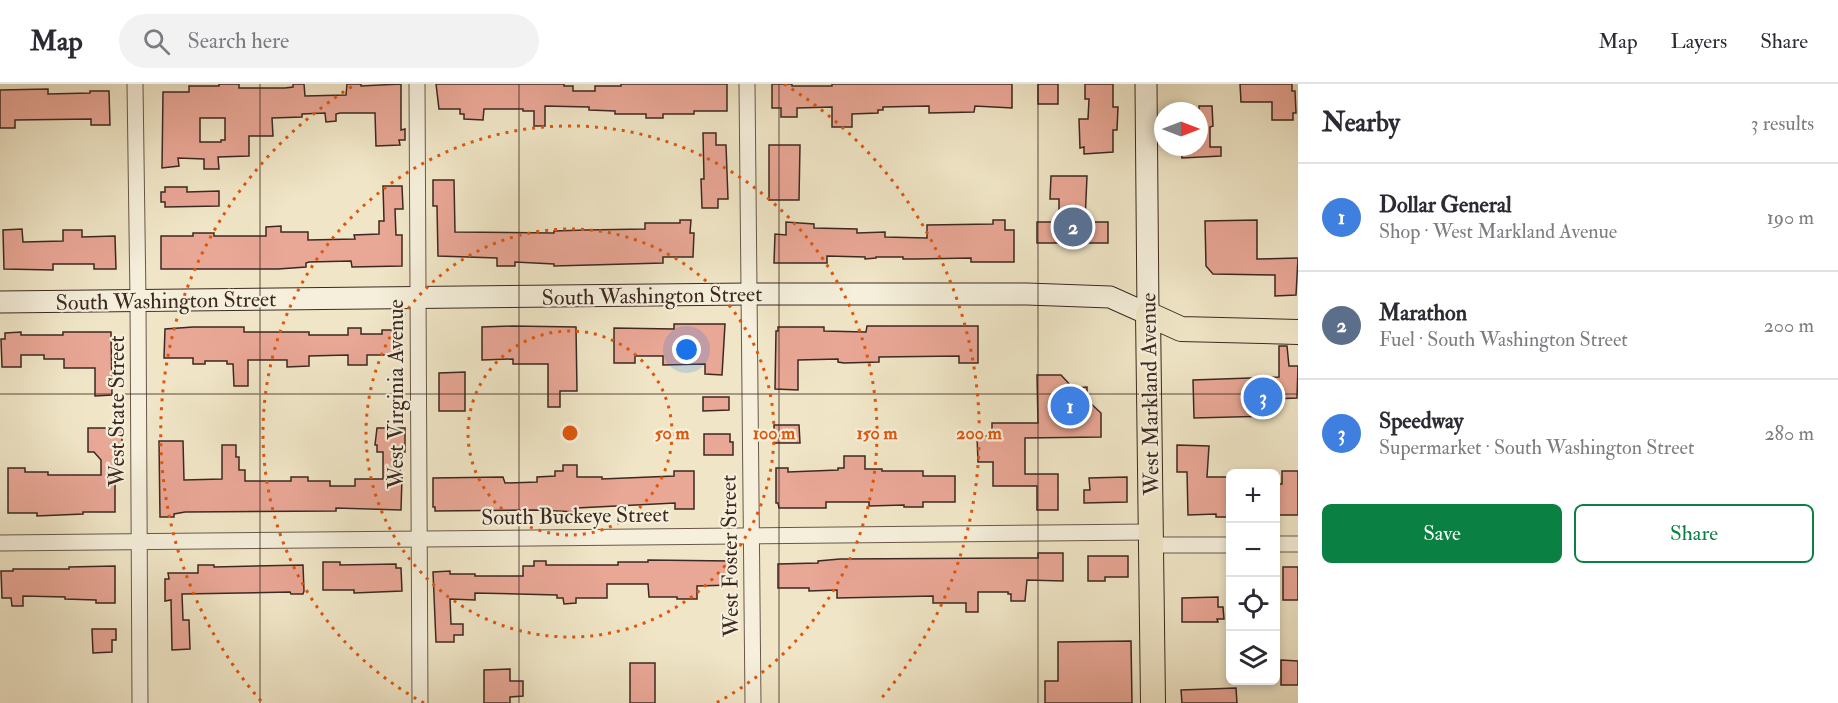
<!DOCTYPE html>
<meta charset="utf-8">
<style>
:root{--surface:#fff;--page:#f2f2f3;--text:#2b2b33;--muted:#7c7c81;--line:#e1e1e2;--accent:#0b8043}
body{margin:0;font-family:"IM FELL Double Pica",serif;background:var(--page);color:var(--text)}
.controls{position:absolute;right:18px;bottom:18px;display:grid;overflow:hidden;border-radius:9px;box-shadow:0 3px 9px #0003}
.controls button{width:54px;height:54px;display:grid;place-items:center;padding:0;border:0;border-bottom:2px solid var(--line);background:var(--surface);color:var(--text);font:30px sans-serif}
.compass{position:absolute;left:1154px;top:18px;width:54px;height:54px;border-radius:50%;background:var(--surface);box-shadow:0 3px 9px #0003;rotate:90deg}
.you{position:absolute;left:687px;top:266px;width:21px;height:21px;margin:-15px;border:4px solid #fff;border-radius:50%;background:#1a73e8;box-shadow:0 0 0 9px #1a73e833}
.badge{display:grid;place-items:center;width:39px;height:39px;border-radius:50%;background:var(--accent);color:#fff;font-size:20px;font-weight:700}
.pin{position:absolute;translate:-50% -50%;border:3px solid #fff;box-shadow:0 2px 6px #0006}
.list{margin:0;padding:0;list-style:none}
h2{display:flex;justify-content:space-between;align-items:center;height:78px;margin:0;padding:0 24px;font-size:26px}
h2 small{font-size:20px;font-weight:400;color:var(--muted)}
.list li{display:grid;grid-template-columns:39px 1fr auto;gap:18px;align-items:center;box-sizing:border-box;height:108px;padding:0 24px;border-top:2px solid var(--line)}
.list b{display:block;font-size:22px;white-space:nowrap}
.list p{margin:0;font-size:20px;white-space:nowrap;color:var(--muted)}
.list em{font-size:20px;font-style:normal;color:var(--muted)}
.actions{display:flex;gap:12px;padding:18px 24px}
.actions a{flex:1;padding:14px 0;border:2px solid var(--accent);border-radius:9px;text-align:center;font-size:21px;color:var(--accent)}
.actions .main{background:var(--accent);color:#fff}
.icon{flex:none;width:33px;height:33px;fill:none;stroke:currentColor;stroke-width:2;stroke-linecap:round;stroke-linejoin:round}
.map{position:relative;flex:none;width:1298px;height:619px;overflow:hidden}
header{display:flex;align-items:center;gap:36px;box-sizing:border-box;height:84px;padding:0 30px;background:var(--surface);border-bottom:2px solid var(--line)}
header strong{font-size:28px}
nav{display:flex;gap:33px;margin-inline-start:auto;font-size:21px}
.search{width:420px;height:54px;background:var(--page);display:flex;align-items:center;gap:15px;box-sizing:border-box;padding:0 21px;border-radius:33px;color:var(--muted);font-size:22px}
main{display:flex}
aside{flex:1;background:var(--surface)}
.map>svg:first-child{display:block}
.building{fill:#e9a796;stroke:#3c2921;stroke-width:1.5;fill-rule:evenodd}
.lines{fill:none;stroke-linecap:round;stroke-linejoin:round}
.street-casing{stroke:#69584a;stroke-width:17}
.secondary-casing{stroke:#3c2921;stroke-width:23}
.primary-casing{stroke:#3c2921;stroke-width:26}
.street{stroke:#f5efdb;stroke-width:15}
.secondary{stroke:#f5efdb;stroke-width:21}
.primary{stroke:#f0e6c7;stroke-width:24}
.grid{fill:none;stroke:#3c2921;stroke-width:1.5;stroke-opacity:0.55}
.ring{fill:none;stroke:#df570d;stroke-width:3;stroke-dasharray:3 6}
.labels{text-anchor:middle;stroke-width:4.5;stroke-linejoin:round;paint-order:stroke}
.street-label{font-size:22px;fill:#3c2921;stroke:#f5efdb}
.centre{fill:#df570d;stroke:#f5efdb;stroke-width:3}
.ring-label{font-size:18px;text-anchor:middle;font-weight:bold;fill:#df570d;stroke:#f5efdb;stroke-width:4.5;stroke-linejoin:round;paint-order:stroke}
</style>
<header>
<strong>Map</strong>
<div class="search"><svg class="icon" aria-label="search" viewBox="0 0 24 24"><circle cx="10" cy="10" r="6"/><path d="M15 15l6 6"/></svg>Search here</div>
<nav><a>Map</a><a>Layers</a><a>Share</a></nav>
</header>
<main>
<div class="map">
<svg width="1298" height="619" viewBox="0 0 1298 619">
<rect width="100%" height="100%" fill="#f0e6c7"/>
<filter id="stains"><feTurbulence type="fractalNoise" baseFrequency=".00333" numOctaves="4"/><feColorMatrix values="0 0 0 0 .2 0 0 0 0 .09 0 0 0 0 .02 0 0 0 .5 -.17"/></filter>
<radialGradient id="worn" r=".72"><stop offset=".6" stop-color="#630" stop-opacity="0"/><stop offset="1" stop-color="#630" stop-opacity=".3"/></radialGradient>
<g class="building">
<path d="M219,0H239V4H285L293,3V0H304L305,12L346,11L347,0H361V2L401,0V46L405,45V56H399L400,61L376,62L375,29H340L336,30V37L326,38L325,29L302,30V33L272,34L273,52H249V72L218,73L219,85H204V75L178,74L179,82L162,84L163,8H189V2H219ZM200,34H225V56H221V58H200Z"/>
<path d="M436,0H564V2H573V7H595V2H621V0H727V27H694V30H663V34H646V30H615V27L589,26V23L545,22V42H534V27H523V25H484L483,36L464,35V30H460V25H439Z"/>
<path d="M772,0H792V2H832V0H1012V24L975,22L974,28L929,29V22L883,23V26H878V29L852,30V43H832V23L797,24V33H781V24H772Z"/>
<rect x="1038" y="0" width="20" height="20"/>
<path d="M1085,0H1113V23H1118L1117,46H1113V68L1084,70V63L1080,64L1079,35H1088L1089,15H1085Z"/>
<path d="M1240,0H1292V7H1295L1296,29H1293V36H1272V18H1241Z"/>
<path d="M48,5V10L90,9V7H109L110,41H91V35L15,36V44H0V6Z"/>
<path d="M1199,22H1212L1213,42L1210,43V63H1221V72L1182,74L1181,63H1199Z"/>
<path d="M703,49H716V61H726L728,115H718V124H702L701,95H704Z"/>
<path d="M769,61H800L799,116H769Z"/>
<path d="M1051,92H1087L1085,138H1108V159H1037V138H1059V115H1050Z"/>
<path d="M433,96H454L455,148L554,149V147L586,146L645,145V139H680V136H691L690,149H694L693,173H663V179L554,182V180L515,178V182H497V174L438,172L437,122H433Z"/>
<path d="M383,102H402L403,125H395L396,151H402V182L352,183L351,177L309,178L306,179V183L278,185H161V152H193V149H214V152H266V143L281,142V148H308V156L355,155L354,151L379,150V137H384Z"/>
<path d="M165,103H187V108L219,107V122L165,123V118H161V108H165Z"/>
<path d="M993,136H1005V146H1014V178H971V174L916,175H903V173H876V174L865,175V173L827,172V179H774L775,150L786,151V138L814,140V144L857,145V149L885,148V153L927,154V141L993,140Z"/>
<path d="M1257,136V175L1298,174L1296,211L1275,212V191L1213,190L1206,182L1205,137Z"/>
<path d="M22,145L23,158L63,157V146H82V153L115,152L116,185H94V180H53V186L4,185L3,146Z"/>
<path d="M674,240H725L722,291L705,290V280L663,281V272H635V279H614V244L674,245Z"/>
<path d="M513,242L576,243L577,307H560V323H548V280H513V275L482,276V243Z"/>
<path d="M867,242H978V279H959V272L879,273V278L844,279L838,278V275L798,276V306L775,305L776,247H778V243H824V247L866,248Z"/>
<path d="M193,243H244V248H309V251H348V244H361V250H382V246H400L399,271H367V281H348V271L309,272V282L287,283V276H248V302H234L233,280H227V277H205V280H193V274H164L165,245Z"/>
<path d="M21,248V251H63V248H111L112,311L95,312V284H64V275H44V271H21V283H2L1,255H5V249Z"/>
<path d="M1279,262H1287L1289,282H1298L1297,314L1272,315V332L1194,334L1193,296L1279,293Z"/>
<path d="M465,288V327H439V289Z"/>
<path d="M1037,291H1061L1073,304L1087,303V316L1101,329V353L1025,354V390H1058V426H1037V402H993V378H978L977,352H992V339H1038Z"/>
<path d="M703,313H729V326L703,327Z"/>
<path d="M774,341H799L800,359H774Z"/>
<path d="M88,344H122V376H115V428H83V430L37,432V429H8V384H25V388H48V391H101V376L94,368H88Z"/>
<path d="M377,344H405V368H400V393H402L401,426L336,424V427L185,428L174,430V433H160L159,357H183L184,396L222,395V361H236V373H239V386H245V397H291V393H308V397H330V402H355V395H383V368H377V361H375Z"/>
<path d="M704,350H730V358H733V371H704Z"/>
<path d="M1177,361L1209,362L1207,393H1230V433H1216V430L1188,431L1187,388H1177Z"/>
<path d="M844,372H865V385H882V387H923V392H955V418H923V423H904V421L869,422V418H826V424H779L778,419H776V384H788V388L838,386V384H844Z"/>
<path d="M563,381H577V393H602V395L674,392V387H694V425H675V419L577,424V428L538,426L435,427V423H433V394L503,393L505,399L537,398V393L555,392V387H563Z"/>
<path d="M1282,387H1298V431H1279V400H1282Z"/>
<path d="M1127,393V418L1084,419V406H1090L1089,394Z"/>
<path d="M1038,469H1063V497L1027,496L1025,517H1011V510H1008V508H978V528H966V519H933V512L837,514V506L809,507V504H778V480L818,479V477L840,475L1038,474Z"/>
<path d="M1088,472H1128V493H1105V497H1088Z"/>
<path d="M648,476L731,477V501L697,502V515H677V513H649L648,500H607V514H576V519L564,520L563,514H557V511L475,509V516L450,515L451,540H463V551H454V558H436L433,488L450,487V490H475V492H523V482H534V477H546V481H618V478H648Z"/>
<path d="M323,478H340V481L396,480V484H401L402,507L354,509V506H323Z"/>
<path d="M198,481H214V483L303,481L304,507L303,510H291L290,508L182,510L183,536H189L190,565L172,566L171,516L165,517V495H169L168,489H198Z"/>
<path d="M115,482V519H96V516L65,515V513L23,512V522H12L11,514H2L1,487H13V485H69V483Z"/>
<rect x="1283" y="483" width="15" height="33"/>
<path d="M1218,513V523H1223L1224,535H1217L1218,538H1182V514Z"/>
<path d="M92,545H116V556H112V568L93,569Z"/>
<path d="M1131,557L1132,619H1045V597H1058V558Z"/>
<path d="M1281,576L1298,577V601H1281Z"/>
<rect x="630" y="579" width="25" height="40"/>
<path d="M510,585V597H523V612L510,613V619H484V586Z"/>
<path d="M1236,604L1237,619H1182L1181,606Z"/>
</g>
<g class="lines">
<g class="street-casing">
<g id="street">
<path d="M135,0L138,216L140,619"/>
<path d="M417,0L420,619"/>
<path d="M747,0L753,619"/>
<path d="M0,459L1151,448"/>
<path d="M1276,460H1298"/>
<path d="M1151,461H1230"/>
</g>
</g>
<g class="secondary-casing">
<path id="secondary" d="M0,218L748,210H1027L1110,213L1148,230L1146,0"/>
</g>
<g class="primary-casing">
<path id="primary" d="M1153,619L1148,230L1181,245L1298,248"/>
</g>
<use href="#street" class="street"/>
<use href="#secondary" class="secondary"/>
<use href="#primary" class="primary"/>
</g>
<path class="grid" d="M260,0V619M519,0V619M779,0V619M1038,0V619M0,310H1298"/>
<g class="ring">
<circle cx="570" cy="349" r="102"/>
<circle cx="570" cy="349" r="204"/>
<path d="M424 619A307 307 0 1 1 716 619"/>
<path d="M261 617A409 409 0 0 1 356 0M784 0A409 409 0 0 1 879 617"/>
</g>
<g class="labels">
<g class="street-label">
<text transform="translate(652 211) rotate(-1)" y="8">South Washington Street</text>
<text transform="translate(166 216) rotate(-1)" y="8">South Washington Street</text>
<text transform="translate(395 310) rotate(-90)" y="8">West Virginia Avenue</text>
<text transform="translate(1149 310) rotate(-91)" y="8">West Markland Avenue</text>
<text transform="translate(116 327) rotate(-90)" y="8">West State Street</text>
<text transform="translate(575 431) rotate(-1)" y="8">South Buckeye Street</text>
<text transform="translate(729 472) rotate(-91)" y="8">West Foster Street</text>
</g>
</g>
<circle cx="570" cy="349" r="9" class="centre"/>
<g class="ring-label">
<text x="672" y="355">50 m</text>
<text x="774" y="355">100 m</text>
<text x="877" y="355">150 m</text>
<text x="979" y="355">200 m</text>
</g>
<rect width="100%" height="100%" filter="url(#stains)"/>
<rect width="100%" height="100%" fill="url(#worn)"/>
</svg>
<div class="controls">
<button>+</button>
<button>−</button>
<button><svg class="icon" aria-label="locate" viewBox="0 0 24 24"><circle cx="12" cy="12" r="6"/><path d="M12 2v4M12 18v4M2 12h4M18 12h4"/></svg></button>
<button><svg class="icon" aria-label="layers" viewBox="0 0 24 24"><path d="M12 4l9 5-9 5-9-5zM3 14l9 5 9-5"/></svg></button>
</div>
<svg class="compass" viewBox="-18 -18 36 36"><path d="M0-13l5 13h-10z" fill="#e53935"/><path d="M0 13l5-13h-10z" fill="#7c7c81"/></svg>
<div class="you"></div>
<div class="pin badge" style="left:1070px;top:322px;background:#3f7fe0">1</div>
<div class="pin badge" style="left:1073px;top:143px;background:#5c6f8a">2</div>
<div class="pin badge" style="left:1263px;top:313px;background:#3f7fe0">3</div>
</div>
<aside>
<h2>Nearby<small>3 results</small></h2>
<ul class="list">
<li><span class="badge" style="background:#3f7fe0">1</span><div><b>Dollar General</b><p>Shop · West Markland Avenue</p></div><em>190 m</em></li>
<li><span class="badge" style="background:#5c6f8a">2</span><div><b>Marathon</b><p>Fuel · South Washington Street</p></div><em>200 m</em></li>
<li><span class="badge" style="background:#3f7fe0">3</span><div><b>Speedway</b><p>Supermarket · South Washington Street</p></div><em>280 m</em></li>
</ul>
<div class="actions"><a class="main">Save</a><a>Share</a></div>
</aside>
</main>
